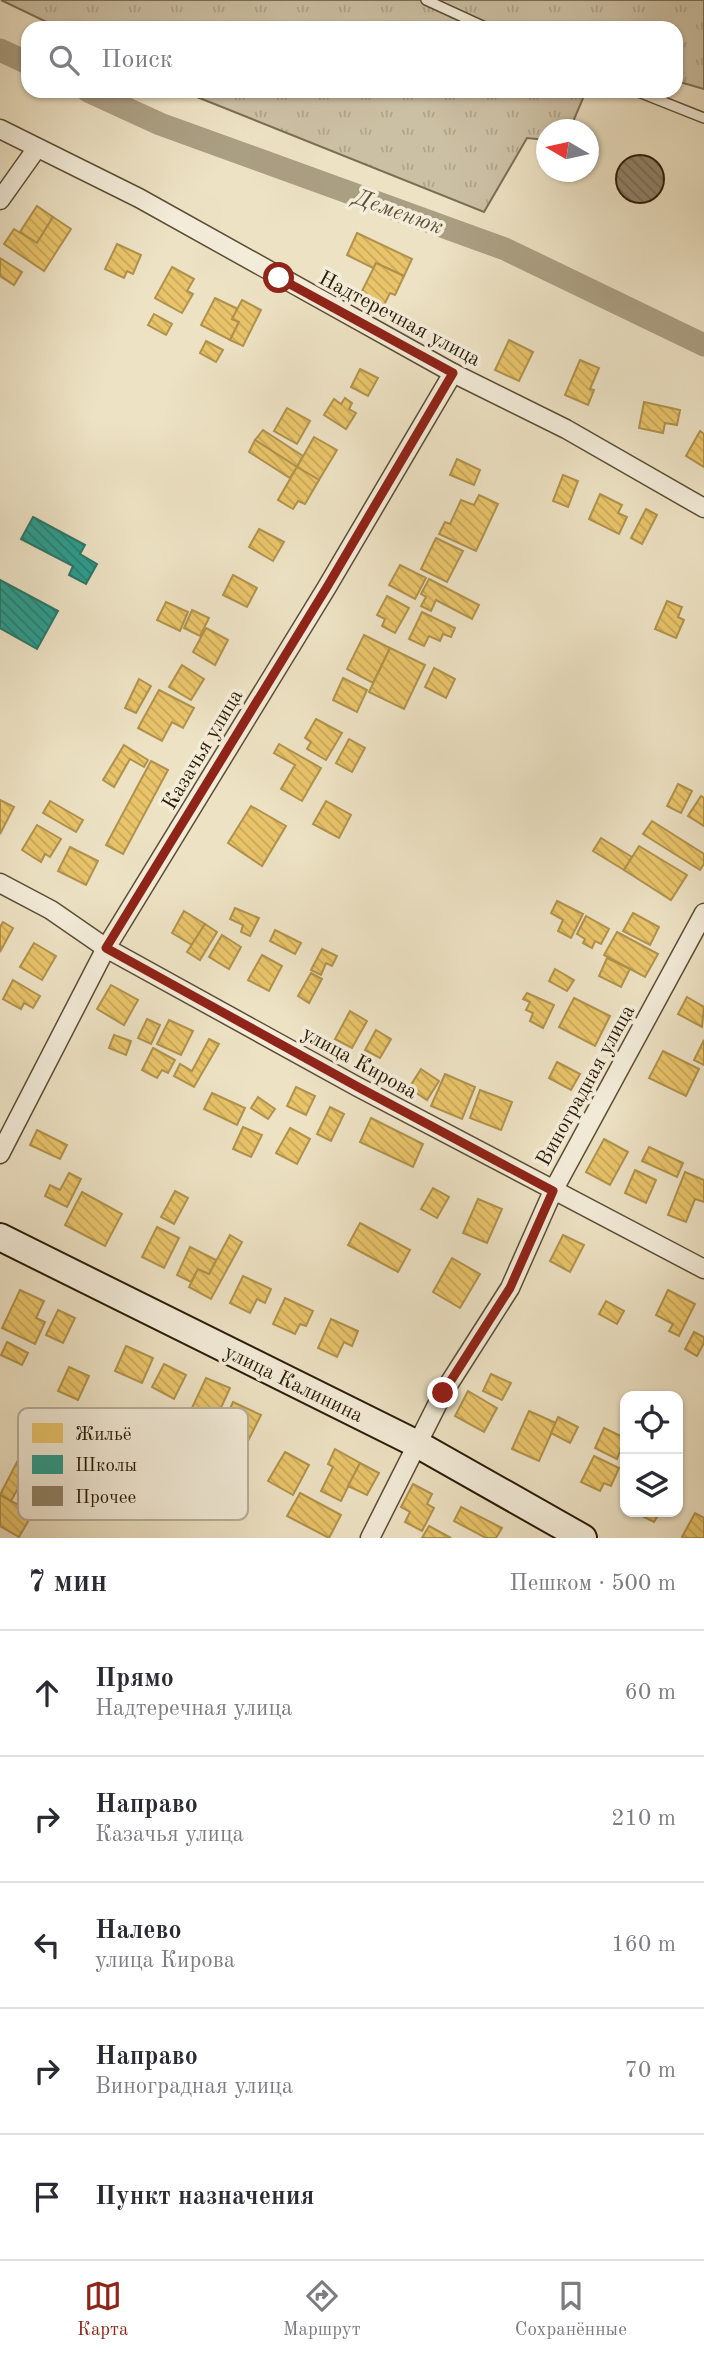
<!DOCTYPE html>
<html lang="ru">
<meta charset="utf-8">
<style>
:root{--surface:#fff;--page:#f7f7f7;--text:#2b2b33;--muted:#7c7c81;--line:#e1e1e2;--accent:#8f2418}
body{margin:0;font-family:"Old Standard TT",serif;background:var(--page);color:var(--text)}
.controls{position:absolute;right:21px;bottom:21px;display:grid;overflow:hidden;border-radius:14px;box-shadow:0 2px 5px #0004}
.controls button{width:63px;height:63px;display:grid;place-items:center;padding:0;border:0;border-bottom:2px solid var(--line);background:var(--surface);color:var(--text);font:35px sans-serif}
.compass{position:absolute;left:536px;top:119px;width:63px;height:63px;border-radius:50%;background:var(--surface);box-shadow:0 2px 5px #0004;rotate:279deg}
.stop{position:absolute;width:21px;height:21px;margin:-16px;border:5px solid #8f2418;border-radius:50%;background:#fff}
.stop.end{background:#8f2418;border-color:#fff;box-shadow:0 2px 7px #0008}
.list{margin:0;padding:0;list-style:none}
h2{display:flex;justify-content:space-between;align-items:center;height:91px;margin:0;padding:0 28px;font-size:30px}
h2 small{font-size:23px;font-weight:400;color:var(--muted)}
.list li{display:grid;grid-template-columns:46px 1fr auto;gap:21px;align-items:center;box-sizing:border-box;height:126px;padding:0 28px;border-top:2px solid var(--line)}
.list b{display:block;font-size:26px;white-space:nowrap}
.list p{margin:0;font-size:23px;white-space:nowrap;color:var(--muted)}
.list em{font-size:23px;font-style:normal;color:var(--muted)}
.icon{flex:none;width:38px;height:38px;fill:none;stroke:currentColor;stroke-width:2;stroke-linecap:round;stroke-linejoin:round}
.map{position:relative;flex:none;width:704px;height:1538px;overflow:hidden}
.search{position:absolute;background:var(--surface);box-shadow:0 2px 5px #0004;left:21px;right:21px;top:21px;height:77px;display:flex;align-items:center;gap:18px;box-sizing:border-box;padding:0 24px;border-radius:21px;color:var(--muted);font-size:26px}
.sheet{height:721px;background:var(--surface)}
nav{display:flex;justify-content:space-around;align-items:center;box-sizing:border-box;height:98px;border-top:2px solid var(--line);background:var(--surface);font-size:19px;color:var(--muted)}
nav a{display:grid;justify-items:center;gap:4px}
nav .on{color:var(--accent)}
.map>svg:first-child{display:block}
.grass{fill:url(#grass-tufts);stroke:#7c6e54;stroke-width:2}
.homes{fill:url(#homes-back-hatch);stroke:#b0924c;stroke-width:2}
.schools{fill:url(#schools-back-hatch);stroke:#2a7666;stroke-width:2}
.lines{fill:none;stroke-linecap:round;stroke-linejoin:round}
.canal{stroke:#ab9f83;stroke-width:23}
.building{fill:url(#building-back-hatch);stroke:#2b1c05;stroke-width:2}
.lane-casing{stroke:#5c4e35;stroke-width:12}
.street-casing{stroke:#5c4e35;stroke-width:21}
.secondary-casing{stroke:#2b1c05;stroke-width:30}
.lane{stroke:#f3ecd9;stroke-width:9}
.street{stroke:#f3ecd9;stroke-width:18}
.secondary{stroke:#f3ecd9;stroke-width:26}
.route{stroke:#8f2418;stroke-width:9}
.labels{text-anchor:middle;stroke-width:7;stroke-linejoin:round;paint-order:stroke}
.street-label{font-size:21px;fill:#2b1c05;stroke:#f3ecd9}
.water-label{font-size:23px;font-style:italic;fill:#5e5037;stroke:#f3ecd9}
.key{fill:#f3ecd9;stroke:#b7ae99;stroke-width:2}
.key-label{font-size:19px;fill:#2b1c05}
</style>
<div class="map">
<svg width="704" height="1538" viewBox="0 0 704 1538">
<defs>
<pattern id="grass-tufts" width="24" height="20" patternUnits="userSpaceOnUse" patternTransform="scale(1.75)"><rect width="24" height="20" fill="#ccc0a4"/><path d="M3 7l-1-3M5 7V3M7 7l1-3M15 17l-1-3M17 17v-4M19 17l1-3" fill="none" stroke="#afa48c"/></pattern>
<pattern id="homes-back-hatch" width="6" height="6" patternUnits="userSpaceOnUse" patternTransform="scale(1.75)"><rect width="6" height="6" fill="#e9c46a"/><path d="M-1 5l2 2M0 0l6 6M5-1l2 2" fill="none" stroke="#c8a85a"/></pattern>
<pattern id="schools-back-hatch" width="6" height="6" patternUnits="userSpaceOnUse" patternTransform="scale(1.75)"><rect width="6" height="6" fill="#2a9d8f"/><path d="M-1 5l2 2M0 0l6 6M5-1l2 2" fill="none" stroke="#247f73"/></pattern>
<pattern id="building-back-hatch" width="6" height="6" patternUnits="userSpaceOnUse" patternTransform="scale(1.75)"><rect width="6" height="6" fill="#908368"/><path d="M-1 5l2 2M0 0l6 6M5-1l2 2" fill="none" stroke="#766a54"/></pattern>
</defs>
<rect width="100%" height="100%" fill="#ede2c4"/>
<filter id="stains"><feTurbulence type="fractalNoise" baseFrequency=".00286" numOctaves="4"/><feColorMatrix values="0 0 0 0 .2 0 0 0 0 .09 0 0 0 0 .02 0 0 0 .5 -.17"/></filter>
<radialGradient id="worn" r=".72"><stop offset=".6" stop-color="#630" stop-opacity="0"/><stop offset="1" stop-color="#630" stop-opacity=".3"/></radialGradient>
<g class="grass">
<path d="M1,0H704V89L676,81V28H59Z"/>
<path d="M182,91H586L570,129L546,130V140L527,138L484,212Z"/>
</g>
<g class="homes">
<path d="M37,206L53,217L37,243L20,232Z"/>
<path d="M53,217L71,229L44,271L4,244L14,229L37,243Z"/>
<path d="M357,233L412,259L404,276L376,263L373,268L347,255Z"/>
<path d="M117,244L141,255L133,274L127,271L124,278L105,269Z"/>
<path d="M0,258L22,272L14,285L0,276Z"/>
<path d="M376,263L404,276L395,295L390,293L383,307L360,295Z"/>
<path d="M172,267L194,279L187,291L193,294L182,313L155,298Z"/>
<path d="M215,298L238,309L232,319L239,322L230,340L201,325Z"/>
<path d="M242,300L261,310L243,346L230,340L239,322L232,319Z"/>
<path d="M154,314L172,324L166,335L148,325Z"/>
<path d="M509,340L533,352L519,381L495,370Z"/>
<path d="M206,341L223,350L216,362L200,353Z"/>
<path d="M580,360L599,368L590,389L594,390L588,405L565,395Z"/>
<path d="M360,369L378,378L368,396L351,387Z"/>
<path d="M345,398L352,403L349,409L356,413L346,429L324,415L334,399L341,404Z"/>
<path d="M644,402L680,410L677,425L665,423L663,433L639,428Z"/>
<path d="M287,408L310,421L297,444L274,431Z"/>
<path d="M263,430L303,456L297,467L255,440Z"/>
<path d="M700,431L704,434V467L686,456Z"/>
<path d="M314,437L337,450L319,480L297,467Z"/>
<path d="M255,440L297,467L290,478L249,452Z"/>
<path d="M457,459L480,470L474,485L450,475Z"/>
<path d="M297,467L319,480L305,504L298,501L293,509L278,500Z"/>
<path d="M563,475L578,481L568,507L553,501Z"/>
<path d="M600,494L622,505L618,513L627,517L619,534L589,519Z"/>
<path d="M479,495L498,504L476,551L439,534L445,522L450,524L461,500L474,505Z"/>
<path d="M646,509L657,515L642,544L631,538Z"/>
<path d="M259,529L284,542L273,561L249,547Z"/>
<path d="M436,538L463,551L447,582L421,569Z"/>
<path d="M400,565L426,578L415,599L389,585Z"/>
<path d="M233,575L257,588L247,607L223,595Z"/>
<path d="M429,579L479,605L472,619L436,600L431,611L421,606L426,597L421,594Z"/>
<path d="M387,596L409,608L395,633L382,626L385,619L377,615Z"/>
<path d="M667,601L682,607L678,617L684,620L676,638L655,629Z"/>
<path d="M166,602L188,612L180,631L157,620Z"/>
<path d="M192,610L209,618L200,636L184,628Z"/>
<path d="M422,612L455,628L451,637L443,634L440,641L429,636L424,646L409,639Z"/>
<path d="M206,628L228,640L215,665L193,652Z"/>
<path d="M364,635L390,648L373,683L347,669Z"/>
<path d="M390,648L425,665L404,709L369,692Z"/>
<path d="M182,665L204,679L191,700L169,687Z"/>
<path d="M434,668L455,679L446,698L425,687Z"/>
<path d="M343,678L367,690L357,712L333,700Z"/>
<path d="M139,679L151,686L136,713L125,708Z"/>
<path d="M159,690L194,708L183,728L172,722L162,741L138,728Z"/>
<path d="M316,719L342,733L326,760L307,749L311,742L305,738Z"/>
<path d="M349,739L365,748L352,772L336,763Z"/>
<path d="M279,744L321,768L302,801L281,789L295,765L274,753Z"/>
<path d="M124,745L148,760L144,767L130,759L114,787L103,780Z"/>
<path d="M151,761L168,770L123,854L106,845Z"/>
<path d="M678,784L692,791L681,813L667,806Z"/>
<path d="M701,796L704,798V826L688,816Z"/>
<path d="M0,800L14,807L0,834Z"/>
<path d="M50,801L83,820L76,832L43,813Z"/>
<path d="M326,801L351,815L339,838L313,824Z"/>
<path d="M251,806L286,826L262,866L228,843Z"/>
<path d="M652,821L704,854V864L700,870L643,834Z"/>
<path d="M37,825L61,839L50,857L45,854L41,862L22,850Z"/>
<path d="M601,838L632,857L624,870L593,851Z"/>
<path d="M639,846L687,875L671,900L624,870Z"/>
<path d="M70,847L98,861L86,885L58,871Z"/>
<path d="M557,901L583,914L571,938L558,931L563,920L551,913Z"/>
<path d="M235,908L259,918L250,936L241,932L243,925L230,919Z"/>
<path d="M184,911L205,924L192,945L172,933Z"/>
<path d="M633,913L659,927L650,945L623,931Z"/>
<path d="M586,916L609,929L601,944L595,941L592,948L583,943L585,939L577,934Z"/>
<path d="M3,922L13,928L0,952V927Z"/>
<path d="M205,924L217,932L200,960L187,952Z"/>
<path d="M275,930L301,943L295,954L270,941Z"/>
<path d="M617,932L658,954L645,977L604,955Z"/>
<path d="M222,935L241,947L229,969L209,957Z"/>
<path d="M34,943L56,956L42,980L20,967Z"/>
<path d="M322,949L337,956L332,966L326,963L321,975L311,970Z"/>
<path d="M262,955L282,966L269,991L248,980Z"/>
<path d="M607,958L630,969L621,987L599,976Z"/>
<path d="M555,969L574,980L567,991L549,981Z"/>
<path d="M311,973L322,979L309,1003L298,996Z"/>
<path d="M13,980L40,996L33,1008L24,1003L21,1009L3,999Z"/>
<path d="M111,985L138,1000L124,1025L97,1009Z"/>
<path d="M527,993L554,1005L543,1028L530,1021L533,1013L526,1010L530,1002L523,999Z"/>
<path d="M687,997L704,1007L702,1027L678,1014Z"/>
<path d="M574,998L610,1016L595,1046L559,1027Z"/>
<path d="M350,1011L367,1021L352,1048L335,1039Z"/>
<path d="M147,1019L160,1025L151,1044L138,1038Z"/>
<path d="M169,1020L193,1031L181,1055L157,1044Z"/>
<path d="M376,1030L391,1039L380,1058L365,1050Z"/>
<path d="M114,1035L131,1041L126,1055L109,1048Z"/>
<path d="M209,1039L219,1044L194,1087L174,1076L180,1064L192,1071Z"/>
<path d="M704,1040V1065L694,1060Z"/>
<path d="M153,1048L175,1060L168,1073L162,1070L157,1078L142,1070Z"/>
<path d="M663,1051L699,1069L686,1096L649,1078Z"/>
<path d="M557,1062L580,1074L571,1090L549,1078Z"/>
<path d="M421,1069L439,1081L427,1100L409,1088Z"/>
<path d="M445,1074L475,1087L462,1119L431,1106Z"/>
<path d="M296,1087L315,1096L306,1115L287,1106Z"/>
<path d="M480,1090L512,1102L501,1130L470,1118Z"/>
<path d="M212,1093L245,1108L237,1125L204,1109Z"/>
<path d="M258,1097L275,1109L268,1119L251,1108Z"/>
<path d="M330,1107L344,1114L331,1141L317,1134Z"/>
<path d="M371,1118L423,1144L413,1167L360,1142Z"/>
<path d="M243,1127L262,1135L251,1157L233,1149Z"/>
<path d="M290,1128L310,1139L297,1164L276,1153Z"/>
<path d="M37,1130L67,1145L60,1159L30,1145Z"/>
<path d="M604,1139L628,1152L610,1185L586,1172Z"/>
<path d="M649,1147L683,1163L677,1177L642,1161Z"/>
<path d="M635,1170L656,1180L646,1203L625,1193Z"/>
<path d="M685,1172L704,1180V1202L695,1199L686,1222L668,1215Z"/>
<path d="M69,1173L81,1179L67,1207L45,1196L50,1185L60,1190Z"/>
<path d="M433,1188L449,1197L437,1218L421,1209Z"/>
<path d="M175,1191L188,1198L174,1224L161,1217Z"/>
<path d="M82,1192L122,1214L105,1246L65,1225Z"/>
<path d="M478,1199L502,1209L487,1243L463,1233Z"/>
<path d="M360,1223L410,1250L398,1272L348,1245Z"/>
<path d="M157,1227L179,1238L164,1268L142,1257Z"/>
<path d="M230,1235L242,1242L211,1299L189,1287L198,1269L209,1274Z"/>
<path d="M563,1235L584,1245L570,1272L550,1261Z"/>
<path d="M190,1247L216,1260L209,1274L198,1269L191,1282L177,1275Z"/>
<path d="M452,1258L480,1274L460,1308L433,1292Z"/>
<path d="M243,1276L271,1289L265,1303L257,1299L250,1313L230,1303Z"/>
<path d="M20,1290L44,1301L36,1318L45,1322L35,1344L2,1328Z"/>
<path d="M668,1290L695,1304L679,1336L669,1331L673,1324L656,1315Z"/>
<path d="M285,1298L313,1311L306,1326L300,1324L295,1334L273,1324Z"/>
<path d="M606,1301L624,1311L617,1324L599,1314Z"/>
<path d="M58,1310L75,1318L63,1343L46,1335Z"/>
<path d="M331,1319L358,1331L352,1346L344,1342L337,1357L318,1348Z"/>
<path d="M694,1332L704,1337V1343L697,1356L685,1349Z"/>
<path d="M7,1342L28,1353L22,1365L1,1355Z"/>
<path d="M126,1346L153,1358L142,1383L115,1371Z"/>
<path d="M164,1364L186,1375L174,1399L152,1387Z"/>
<path d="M69,1367L89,1376L78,1400L58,1391Z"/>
<path d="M491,1374L511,1383L502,1400L483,1391Z"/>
<path d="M206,1378L230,1388L215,1421L191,1410Z"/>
<path d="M468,1391L497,1408L484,1432L455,1416Z"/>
<path d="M233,1402L261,1415L248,1441L221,1428Z"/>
<path d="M529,1411L556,1423L539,1461L512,1449Z"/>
<path d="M558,1417L578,1427L570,1443L551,1433Z"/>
<path d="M604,1428L625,1438L617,1459L595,1448Z"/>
<path d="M335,1449L360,1463L341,1501L321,1491L333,1467L328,1464Z"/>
<path d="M285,1452L309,1465L293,1495L268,1481Z"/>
<path d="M594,1456L619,1468L611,1486L604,1483L600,1491L581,1482Z"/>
<path d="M18,1460L53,1479L45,1494L22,1481L11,1501L0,1495Z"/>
<path d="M360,1463L379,1473L367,1495L348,1486Z"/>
<path d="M413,1484L432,1494L427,1504L434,1508L422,1531L405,1522L410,1512L401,1507Z"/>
<path d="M300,1493L341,1515L329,1538L287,1516Z"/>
<path d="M0,1495L33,1513L19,1537L0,1526Z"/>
<path d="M461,1507L502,1528L496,1538H486L454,1521Z"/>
<path d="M634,1512H660L654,1522Z"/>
<path d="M695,1513L704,1518V1538H685L682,1537Z"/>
<path d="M429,1526L451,1538H422Z"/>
</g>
<g class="schools">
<path d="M33,517L85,545L80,554L97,564L86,584L69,575L73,566L21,539Z"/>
<path d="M0,580L58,611L37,649L0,628Z"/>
</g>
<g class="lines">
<g class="canal">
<path d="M0,50L28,63"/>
<path d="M88,91L160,124L505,249L704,345"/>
</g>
</g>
<circle class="building" cx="640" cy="179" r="24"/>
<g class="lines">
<g class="lane-casing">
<g id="lane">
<path d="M426,0L487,28"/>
<path d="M636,91L704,118"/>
</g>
</g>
<g class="street-casing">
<g id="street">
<path d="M0,129L139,198L453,373L566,429L704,508"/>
<path d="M0,200L37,148"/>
<path d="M0,883L51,910L106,948L358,1087L704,1269"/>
<path d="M0,1154L106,948L327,587L453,373"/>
<path d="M370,1538L443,1393L510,1288L553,1191L704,913"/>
</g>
</g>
<g class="secondary-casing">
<path id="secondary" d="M0,1237L417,1444L583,1538"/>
</g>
<use href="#lane" class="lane"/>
<use href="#street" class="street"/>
<use href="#secondary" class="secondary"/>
</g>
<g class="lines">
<path class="route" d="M279,278L453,373L327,587L106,948L358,1087L553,1191L510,1288L443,1393"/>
</g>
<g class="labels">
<g class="street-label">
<text transform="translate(400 318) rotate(28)" y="7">Надтеречная улица</text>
<text transform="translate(202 749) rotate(-59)" y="7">Казачья улица</text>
<text transform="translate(360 1062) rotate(29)" y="7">улица Кирова</text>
<text transform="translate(585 1085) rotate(-61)" y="7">Виноградная улица</text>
<text transform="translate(294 1383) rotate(26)" y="7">улица Калинина</text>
</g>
<g class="water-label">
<text transform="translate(399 211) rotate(20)" y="8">Деменюк</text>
</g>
</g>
<rect x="18" y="1408" width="230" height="112" rx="10" class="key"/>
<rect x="32" y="1423" width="31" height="20" fill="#e9c46a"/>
<rect x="32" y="1455" width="31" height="19" fill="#2a9d8f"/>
<rect x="32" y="1486" width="31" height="20" fill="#908368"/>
<g class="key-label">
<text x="75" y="1440">Жильё</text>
<text x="75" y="1471">Школы</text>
<text x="75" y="1503">Прочее</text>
</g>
<rect width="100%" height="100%" filter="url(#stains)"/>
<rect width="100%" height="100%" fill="url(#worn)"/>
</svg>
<div class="controls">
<button><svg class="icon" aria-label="locate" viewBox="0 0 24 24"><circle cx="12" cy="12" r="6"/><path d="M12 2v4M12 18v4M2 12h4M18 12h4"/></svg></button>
<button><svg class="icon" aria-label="layers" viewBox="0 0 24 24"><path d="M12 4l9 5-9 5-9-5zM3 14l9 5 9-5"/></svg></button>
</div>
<svg class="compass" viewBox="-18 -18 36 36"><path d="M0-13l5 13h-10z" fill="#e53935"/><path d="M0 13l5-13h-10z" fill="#7c7c81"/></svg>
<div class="stop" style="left:279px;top:278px"></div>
<div class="stop end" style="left:443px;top:1393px"></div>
<div class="search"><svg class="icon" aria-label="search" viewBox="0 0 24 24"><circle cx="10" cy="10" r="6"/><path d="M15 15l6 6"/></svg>Поиск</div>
</div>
<section class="sheet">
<h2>7 мин<small>Пешком · 500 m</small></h2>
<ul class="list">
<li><svg class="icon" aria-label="ahead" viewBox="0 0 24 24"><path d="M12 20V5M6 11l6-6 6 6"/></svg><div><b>Прямо</b><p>Надтеречная улица</p></div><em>60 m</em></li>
<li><svg class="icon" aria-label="right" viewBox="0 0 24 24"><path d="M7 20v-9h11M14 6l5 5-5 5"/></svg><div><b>Направо</b><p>Казачья улица</p></div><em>210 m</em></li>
<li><svg class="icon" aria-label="left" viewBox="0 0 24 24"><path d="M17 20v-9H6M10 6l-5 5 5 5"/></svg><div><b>Налево</b><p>улица Кирова</p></div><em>160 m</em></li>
<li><svg class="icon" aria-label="right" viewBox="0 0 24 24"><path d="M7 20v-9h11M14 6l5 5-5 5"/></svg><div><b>Направо</b><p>Виноградная улица</p></div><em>70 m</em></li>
<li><svg class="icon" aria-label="arrive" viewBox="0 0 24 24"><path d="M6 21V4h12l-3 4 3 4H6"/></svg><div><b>Пункт назначения</b></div></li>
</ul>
</section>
<nav>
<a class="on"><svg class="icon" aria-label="map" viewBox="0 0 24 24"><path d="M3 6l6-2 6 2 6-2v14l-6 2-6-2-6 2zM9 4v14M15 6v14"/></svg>Карта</a>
<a><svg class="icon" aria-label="directions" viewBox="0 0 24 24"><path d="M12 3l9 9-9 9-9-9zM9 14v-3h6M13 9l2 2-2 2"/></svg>Маршрут</a>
<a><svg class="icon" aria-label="saved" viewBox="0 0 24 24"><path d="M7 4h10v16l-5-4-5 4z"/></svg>Сохранённые</a>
</nav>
